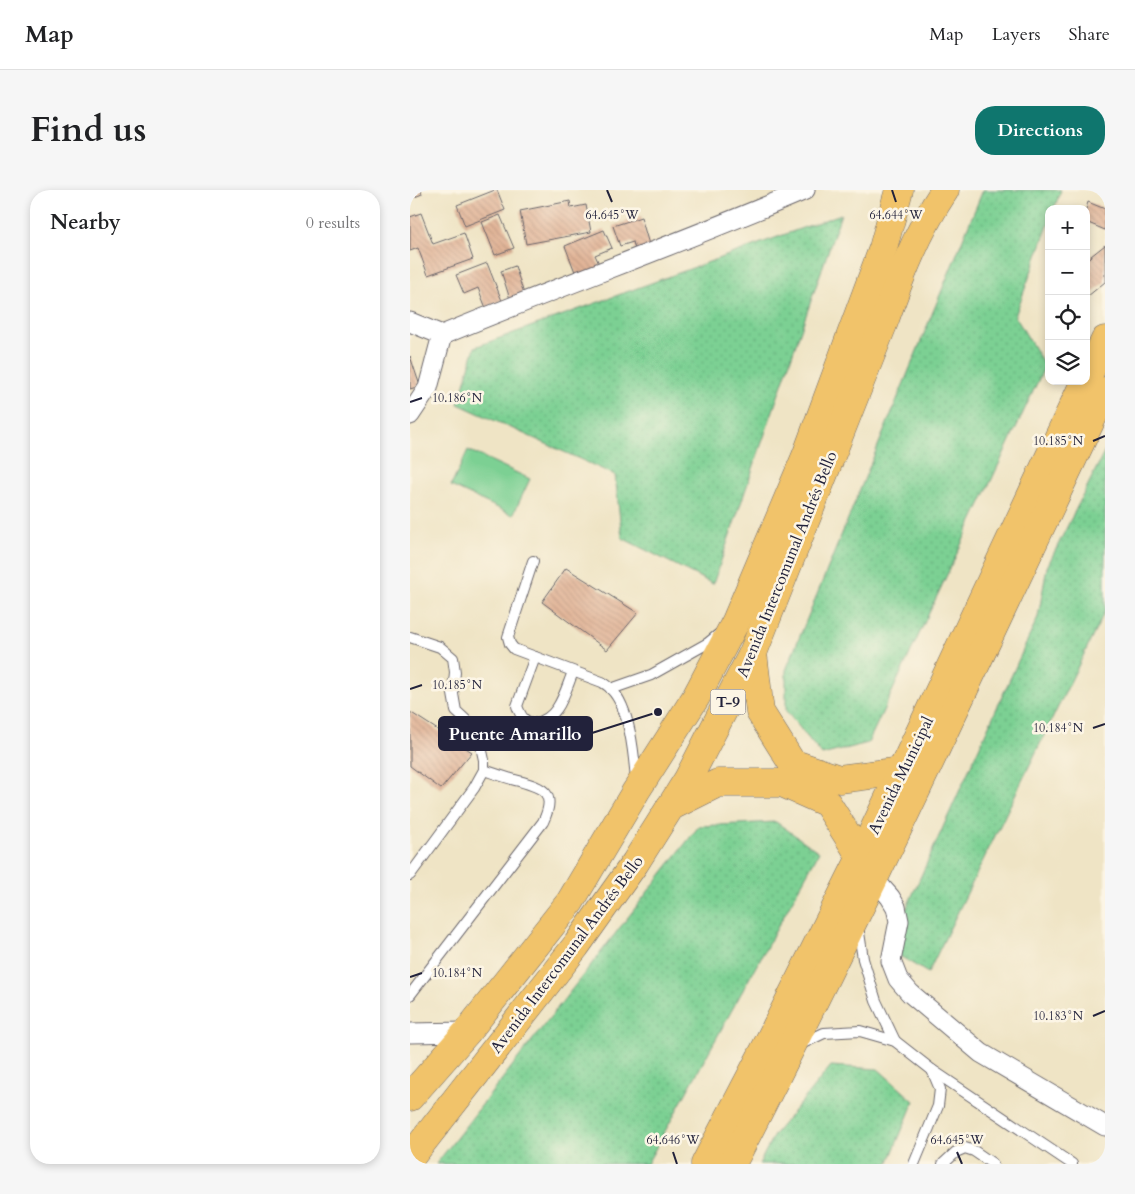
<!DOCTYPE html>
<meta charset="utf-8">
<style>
:root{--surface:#fff;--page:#f6f6f6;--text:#202124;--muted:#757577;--line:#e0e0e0;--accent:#0f766e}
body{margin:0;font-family:Cardo,serif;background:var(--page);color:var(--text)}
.controls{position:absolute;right:15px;top:15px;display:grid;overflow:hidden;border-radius:10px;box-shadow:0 2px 8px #0003}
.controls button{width:45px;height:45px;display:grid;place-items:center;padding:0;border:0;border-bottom:1px solid var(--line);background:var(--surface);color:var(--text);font:25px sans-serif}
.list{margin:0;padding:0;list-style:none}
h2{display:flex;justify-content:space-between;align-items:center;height:65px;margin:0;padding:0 20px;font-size:21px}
h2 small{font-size:16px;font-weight:400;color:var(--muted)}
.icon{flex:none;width:28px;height:28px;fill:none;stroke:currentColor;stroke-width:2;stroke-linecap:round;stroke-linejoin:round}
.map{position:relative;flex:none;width:695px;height:974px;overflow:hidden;border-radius:20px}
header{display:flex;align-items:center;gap:30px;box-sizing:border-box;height:70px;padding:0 25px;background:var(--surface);border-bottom:1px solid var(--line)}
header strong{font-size:24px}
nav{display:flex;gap:28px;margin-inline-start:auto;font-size:18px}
.intro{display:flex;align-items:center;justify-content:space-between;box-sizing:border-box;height:120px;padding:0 30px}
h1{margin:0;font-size:35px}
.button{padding:12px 22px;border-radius:20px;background:var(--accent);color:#fff;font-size:18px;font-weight:700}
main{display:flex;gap:30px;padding:0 30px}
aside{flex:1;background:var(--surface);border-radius:20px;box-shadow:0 2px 8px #0003}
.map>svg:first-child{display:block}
.grass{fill:url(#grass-dots);stroke:#4e7967}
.park{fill:#7bd093;stroke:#4e7967}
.building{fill:url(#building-back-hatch)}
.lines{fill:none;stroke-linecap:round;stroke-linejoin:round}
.service-casing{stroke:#6a666b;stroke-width:12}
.minor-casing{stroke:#6a666b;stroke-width:21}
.trunk-casing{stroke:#6a666b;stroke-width:29}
.service{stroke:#fff;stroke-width:10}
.minor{stroke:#fff;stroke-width:19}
.trunk{stroke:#f1c36a;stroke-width:28}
.ticks{fill:none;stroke:#22223b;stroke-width:2}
.labels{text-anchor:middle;stroke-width:5;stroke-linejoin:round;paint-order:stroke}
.shield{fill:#fcf5e5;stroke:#63616e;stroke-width:1}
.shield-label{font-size:15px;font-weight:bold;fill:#22223b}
.street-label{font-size:16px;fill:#22223b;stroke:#fcf5e5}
.ticks-label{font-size:12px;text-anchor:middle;fill:#22223b;stroke:#fcf5e5;stroke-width:5;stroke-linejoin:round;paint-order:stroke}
.leader{fill:none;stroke:#22223b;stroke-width:2}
.callout-dot{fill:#22223b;stroke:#fcf5e5;stroke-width:2}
.callout{fill:#22223b;stroke:#22223b;stroke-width:2}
.callout-label{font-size:18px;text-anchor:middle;font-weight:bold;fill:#fff}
</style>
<header>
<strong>Map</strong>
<nav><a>Map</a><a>Layers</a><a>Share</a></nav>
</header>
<div class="intro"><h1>Find us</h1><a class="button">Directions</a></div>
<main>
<aside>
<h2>Nearby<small>0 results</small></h2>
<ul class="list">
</ul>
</aside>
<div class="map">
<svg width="695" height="974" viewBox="0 0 695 974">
<defs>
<pattern id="grass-dots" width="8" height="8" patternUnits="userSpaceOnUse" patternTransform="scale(1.25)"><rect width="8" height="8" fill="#7bd093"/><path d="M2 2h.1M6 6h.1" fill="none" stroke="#6ab280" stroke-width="1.8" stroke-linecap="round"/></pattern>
<pattern id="building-back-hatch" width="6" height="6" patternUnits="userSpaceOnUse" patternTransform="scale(1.25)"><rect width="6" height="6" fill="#e1b497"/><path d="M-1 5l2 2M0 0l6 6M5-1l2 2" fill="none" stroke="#c19a83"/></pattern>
</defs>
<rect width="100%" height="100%" fill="#fcf5e5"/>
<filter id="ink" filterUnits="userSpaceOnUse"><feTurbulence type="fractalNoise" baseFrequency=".02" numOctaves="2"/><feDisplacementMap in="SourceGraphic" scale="10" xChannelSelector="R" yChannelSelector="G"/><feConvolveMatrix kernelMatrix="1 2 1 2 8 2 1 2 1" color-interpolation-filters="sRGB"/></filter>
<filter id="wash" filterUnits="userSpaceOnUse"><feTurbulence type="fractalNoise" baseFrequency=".0096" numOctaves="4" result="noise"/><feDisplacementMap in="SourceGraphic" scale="20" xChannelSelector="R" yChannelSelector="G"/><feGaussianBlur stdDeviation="1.12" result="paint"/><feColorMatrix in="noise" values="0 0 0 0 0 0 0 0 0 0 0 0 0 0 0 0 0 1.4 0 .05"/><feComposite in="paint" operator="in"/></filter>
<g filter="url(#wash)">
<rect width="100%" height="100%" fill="#efe4c5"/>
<g class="grass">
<path d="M573,0H651L644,19H639V33L605,126L635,176L458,553L412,565L376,521V480Z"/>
<path d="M431,24L303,394L212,348L205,285L48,214L65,157Z"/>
<path d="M695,261V421L518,783L478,759L628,427L637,377Z"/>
<path d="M366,632L409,662L237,974H26L289,636Z"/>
<path d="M421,876L468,879L504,911L478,974H349L364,945Z"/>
</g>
<path class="park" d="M58,260L120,289L103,325L41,296Z"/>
<g id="blocks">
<g class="building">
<path d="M0,0H11L12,4L0,9Z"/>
<path d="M85,0H87L95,20L55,36L47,15Z"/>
<path d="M160,11L161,18L176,15L181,42L116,54L110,21Z"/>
<path d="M678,12L695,19V40L676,32V19Z"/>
<path d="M11,23L23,54L54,43L63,69L18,85L8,58L0,61V27Z"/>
<path d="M90,25L104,58L85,65L72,32Z"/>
<path d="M231,27L240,58L226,63L223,52L210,56L203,36Z"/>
<path d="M194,40L202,58L185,65L191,78L167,87L155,56Z"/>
<path d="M695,55V92L678,106L676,104V70Z"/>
<path d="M77,73L92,111L76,118L68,98L54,104L46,85Z"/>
<path d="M105,76L114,104L100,109L91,81Z"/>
<path d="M0,166L10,196L0,199Z"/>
<path d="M156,378L228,423L197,460L132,412Z"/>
<path d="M0,522L62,562L31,599L0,576Z"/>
</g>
</g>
</g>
<g filter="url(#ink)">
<use href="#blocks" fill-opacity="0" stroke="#6a666b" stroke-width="1"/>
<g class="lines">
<g class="service-casing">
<g id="service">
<path d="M123,371L98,447L100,454L104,459L192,492C195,494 199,496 201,499C220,518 224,565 226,590"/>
<path d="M0,447L30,457L43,468L45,482L43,504L46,521L59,533L70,552L74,570V580L64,598L0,685"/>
<path d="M125,467L107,516C110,524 114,534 125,533C149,530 155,501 163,482"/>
<path d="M201,499L241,485L298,453L309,444"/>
<path d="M448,736L453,769L466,811L485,851"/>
<path d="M0,805L133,632C147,603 134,598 109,591C97,588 86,584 74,580"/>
<path d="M389,855L414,843L450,841L485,851L522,880L662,974"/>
<path d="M504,974L528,916L530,899L522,880"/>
<path d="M533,974L546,962L555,958L564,961L583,974"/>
</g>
</g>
<g class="minor-casing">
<g id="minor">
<path d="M0,132L32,145L18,198L0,225"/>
<path d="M32,145C153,95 276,51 395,0"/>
<path d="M464,689L480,707L486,717L489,731L481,771L488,789L500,803L571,863L695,936"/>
<path d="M0,843L57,842"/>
</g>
</g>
<g class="trunk-casing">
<g id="trunk">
<path d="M676,190L695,150"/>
<path d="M343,463L350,522L382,573L429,589L492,581"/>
<path d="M260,617L308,593H372L417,613L451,667"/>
<path d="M0,907L57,842L160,712L226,601L286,507L326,431L396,266L473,58L489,0"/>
<path d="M0,968L166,756L225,673L278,589L343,463L474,132C490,87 508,40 535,0"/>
<path d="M295,974L356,857L451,667L675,191"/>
<path d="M322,974C453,720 572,460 695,201"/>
</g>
</g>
<use href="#service" class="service"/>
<use href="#minor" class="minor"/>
<use href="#trunk" class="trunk"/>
</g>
</g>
<path class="ticks" d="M197,0L202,12M482,0L486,12M0,212L12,208M683,251L695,246M0,499L12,495M683,538L695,534M0,787L12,783M683,826L695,821M263,962L267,974M547,962L552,974"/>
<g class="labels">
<rect class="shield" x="300.5" y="499.5" width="35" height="25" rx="4"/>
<g class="shield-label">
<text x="318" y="517">T-9</text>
</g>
<g class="street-label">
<text transform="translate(376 374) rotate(-68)" y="6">Avenida Intercomunal Andrés Bello</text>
<text transform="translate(490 585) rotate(-64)" y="6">Avenida Municipal</text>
<text transform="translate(156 764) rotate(-53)" y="6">Avenida Intercomunal Andrés Bello</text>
</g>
</g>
<g class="ticks-label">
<text x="202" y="29">64.645°W</text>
<text x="486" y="29">64.644°W</text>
<text x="47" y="212">10.186°N</text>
<text x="648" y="255">10.185°N</text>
<text x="47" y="499">10.185°N</text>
<text x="648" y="542">10.184°N</text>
<text x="47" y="787">10.184°N</text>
<text x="648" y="830">10.183°N</text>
<text x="263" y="954">64.646°W</text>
<text x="547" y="954">64.645°W</text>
</g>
<path class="leader" d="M248 522L182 543"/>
<circle class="callout-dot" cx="248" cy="522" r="5"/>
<rect class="callout" x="29" y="527" width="153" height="33" rx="5"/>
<g class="callout-label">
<text x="105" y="550">Puente Amarillo</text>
</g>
</svg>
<div class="controls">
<button>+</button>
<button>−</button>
<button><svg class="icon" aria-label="locate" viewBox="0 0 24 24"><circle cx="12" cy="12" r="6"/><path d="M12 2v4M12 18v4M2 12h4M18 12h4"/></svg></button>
<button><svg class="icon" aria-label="layers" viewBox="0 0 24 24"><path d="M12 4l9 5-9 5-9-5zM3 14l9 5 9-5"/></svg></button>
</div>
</div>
</main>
